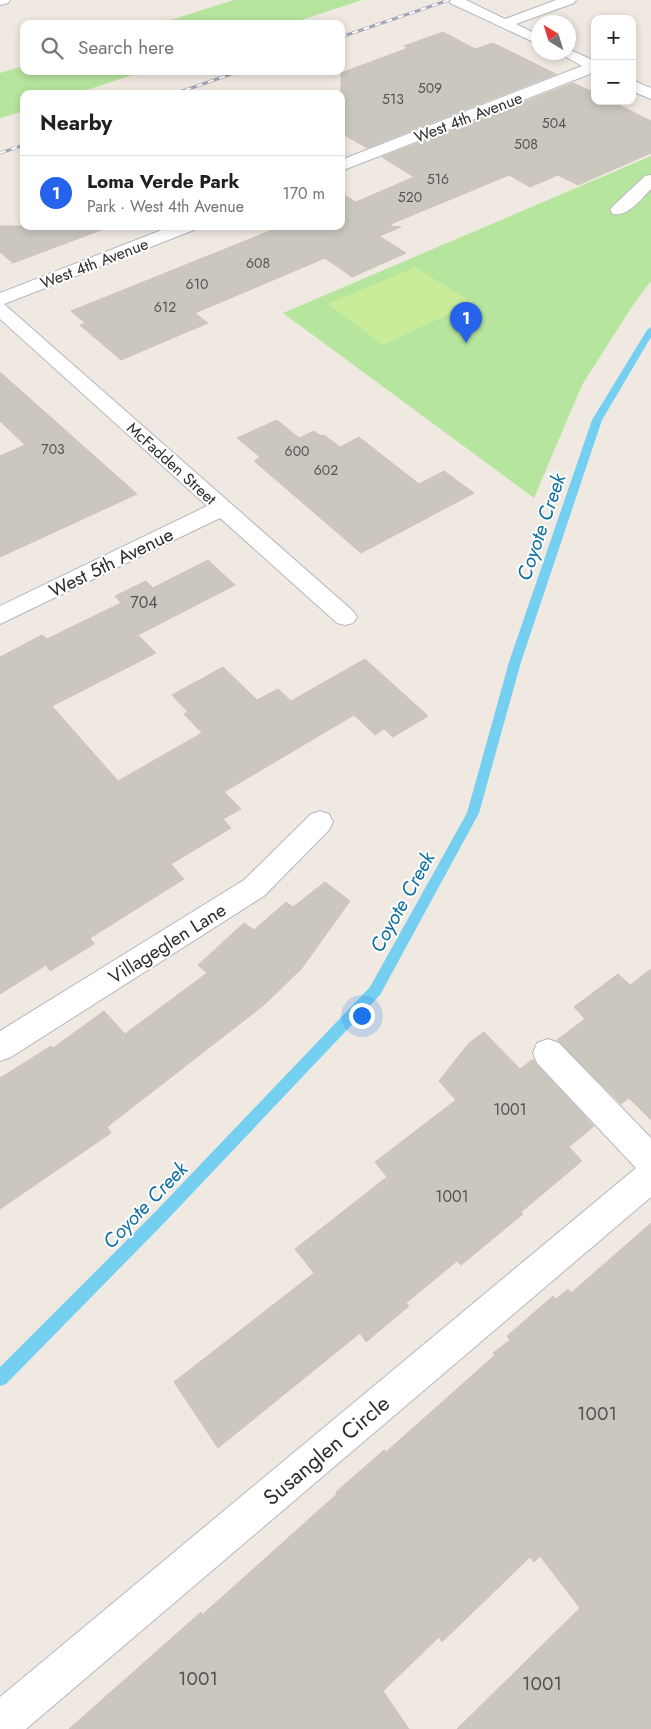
<!DOCTYPE html>
<meta charset="utf-8">
<style>
:root{--surface:#fff;--page:#f6f6f6;--text:#202124;--muted:#757577;--line:#e0e0e0;--accent:#2563eb}
body{margin:0;font-family:Jost,sans-serif;background:var(--page);color:var(--text)}
.controls{position:absolute;right:15px;top:15px;display:grid;overflow:hidden;border-radius:10px;box-shadow:0 2px 8px #0003}
.controls button{width:45px;height:45px;display:grid;place-items:center;padding:0;border:0;border-bottom:1px solid var(--line);background:var(--surface);color:var(--text);font:25px sans-serif}
.compass{position:absolute;left:531px;top:15px;width:45px;height:45px;border-radius:50%;background:var(--surface);box-shadow:0 2px 8px #0003;rotate:322deg}
.you{position:absolute;left:361px;top:1015px;width:18px;height:18px;margin:-12px;border:4px solid #fff;border-radius:50%;background:#1a73e8;box-shadow:0 0 0 8px #1a73e833}
.badge{display:grid;place-items:center;width:32px;height:32px;border-radius:50%;background:var(--accent);color:#fff;font-size:16px;font-weight:700}
.pin{position:absolute;translate:-50% -41px;filter:drop-shadow(0 1px 2px #0008)}
.pin::after{content:'';position:absolute;top:26px;width:18px;height:15px;background:inherit;clip-path:polygon(0 0,100% 0,50% 100%)}
.list{margin:0;padding:0;list-style:none}
h2{display:flex;justify-content:space-between;align-items:center;height:65px;margin:0;padding:0 20px;font-size:21px}
h2 small{font-size:16px;font-weight:400;color:var(--muted)}
.list li{display:grid;grid-template-columns:32px 1fr auto;gap:15px;align-items:center;box-sizing:border-box;height:75px;padding:0 20px;border-top:1px solid var(--line)}
.list b{display:block;font-size:19px;white-space:nowrap}
.list p{margin:0;font-size:16px;white-space:nowrap;color:var(--muted)}
.list em{font-size:16px;font-style:normal;color:var(--muted)}
.icon{flex:none;width:28px;height:28px;fill:none;stroke:currentColor;stroke-width:2;stroke-linecap:round;stroke-linejoin:round}
.map{position:relative;flex:none;width:651px;height:1729px;overflow:hidden}
.search{position:absolute;background:var(--surface);box-shadow:0 2px 8px #0003;left:20px;top:20px;width:325px;height:55px;display:flex;align-items:center;gap:12px;box-sizing:border-box;padding:0 18px;border-radius:10px;color:var(--muted);font-size:19px}
.panel{position:absolute;background:var(--surface);box-shadow:0 2px 8px #0003;left:20px;top:90px;width:325px;height:140px;border-radius:10px}
.map>svg:first-child{display:block}
.green{fill:#b6e59e}
.pitch{fill:#c9ec9a}
.lines{fill:none;stroke-linecap:round;stroke-linejoin:round}
.stream{fill:#75cff0;fill-rule:evenodd}
.building{fill:#cbc7bf;stroke:#cbc5ba}
.minor-casing{stroke:#b4b7c1;stroke-width:2}
.minor{fill:#fff;fill-rule:evenodd}
.rail-casing{stroke:#a3a6b8;stroke-width:3}
.rail{stroke:#fff;stroke-width:2;stroke-dasharray:6;stroke-linecap:butt}
.labels{text-anchor:middle;stroke-width:4;stroke-linejoin:round;paint-order:stroke}
.far-number-label{font-size:14px;fill:#555452}
.far-street-label{font-size:16px;fill:#2e2e2e;stroke:#fff}
.number-label{font-size:16px;fill:#555452}
.street-label{font-size:19px;fill:#2e2e2e;stroke:#fff}
.near-number-label{font-size:19px;fill:#555452}
.water-label{font-size:20px;font-style:italic;fill:#0d6fa3;stroke:#fff}
.near-street-label{font-size:22px;fill:#2e2e2e;stroke:#fff}
</style>
<div class="map">
<svg width="651" height="1729" viewBox="0 0 651 1729">
<rect width="100%" height="100%" fill="#efe9e1"/>
<g class="green">
<path d="M234,0H362L289,24H158Z"/>
<path d="M24,66V71H144L75,94H24V111L0,118V73Z"/>
<path d="M651,156V281L633,305L582,385L534,498L283,313Z"/>
</g>
<path class="pitch" d="M415,267L473,303L383,345L328,304Z"/>
<g class="lines">
<path class="stream" d="M651,327V337L602,420L521,662L479,813L380,995L167,1220L6,1384L0,1386V1367L157,1210L370,987L467,813L509,662L592,420L647,330Z"/>
</g>
<g class="building">
<path d="M443,32L475,49L493,43L556,74L367,148L341,133V73L408,48L404,46Z"/>
<path d="M573,83L595,93V101H611L651,121V153L578,185L558,175L530,187L509,175L391,224L392,225L389,226L401,227L379,236L406,253L352,277L325,258L195,313L208,323L121,360L80,325L85,323L71,311L280,227L278,226H341V193L356,202L414,177L382,157Z"/>
<path d="M0,226H100L101,230L13,263L0,252Z"/>
<path d="M0,372L137,494L0,557V456L25,445L0,421Z"/>
<path d="M277,420L299,438L314,431L321,436L324,435L340,447L359,437L419,484L444,471L474,493L361,553L254,461L260,457L237,438Z"/>
<path d="M208,560L235,585L138,635L156,653L52,706L118,781L202,733L184,714L188,712L172,695L223,667L257,700L278,689L291,701L365,659L428,716L393,737L384,729L375,735L354,715L224,792L241,809L223,819L231,828L171,864L184,879L90,938L94,944L50,971L46,965L0,994V657L42,635L47,639L121,603L115,596L146,581L153,588Z"/>
<path d="M325,882L350,901L302,968L264,1005L107,1127L111,1133L0,1209V1078L51,1046L53,1048L104,1011L125,1034L207,973L198,965L244,923L254,930L286,902L293,907Z"/>
<path d="M651,969V1120L629,1098L621,1104L557,1040L585,1019L574,1007L618,974L630,985Z"/>
<path d="M484,1032L520,1069L533,1059L536,1064L594,1126L569,1147L582,1161L521,1212L523,1214L461,1265L457,1261L406,1303L409,1306L366,1342L360,1333L218,1448L174,1382L314,1273L295,1249L387,1177L375,1162L456,1100L439,1081L469,1043Z"/>
<path d="M651,1223V1729H457L580,1608L540,1556L534,1562L530,1557L442,1642L439,1637L383,1691L409,1729H69L201,1612L202,1615L337,1494L336,1492L384,1450L386,1452L495,1355L493,1353L510,1340L507,1336L553,1296L556,1299L568,1289L571,1293Z"/>
</g>
<g class="lines">
<g class="minor-casing">
<g id="minor">
<path d="M0,0H10L8,3L0,5Z"/>
<path d="M448,0H466L505,19L556,0H576L574,3L516,24L538,35V44L450,3Z"/>
<path d="M568,49L595,61V72L341,171V160L582,66L557,52H568Z"/>
<path d="M632,80L651,88V99L632,91Z"/>
<path d="M651,175V189C641,199 628,217 613,214L610,210L613,206L645,176Z"/>
<path d="M172,226H197L194,230L4,304L353,611L357,617L353,623L345,625L337,623L220,518L0,624V606L207,506L0,319V293Z"/>
<path d="M320,811L329,814L333,822L329,830L264,896L11,1057L0,1061V1031L244,880L311,814Z"/>
<path d="M548,1039L559,1043L651,1138V1197L26,1729H0V1697L636,1168L537,1063L533,1053L537,1043Z"/>
</g>
</g>
<use href="#minor" class="minor"/>
<g class="rail-casing">
<g id="rail">
<path d="M341,37L449,0"/>
<path d="M174,94L240,71"/>
<path d="M0,153L24,145"/>
</g>
</g>
<use href="#rail" class="rail"/>
</g>
<g class="labels">
<g class="far-number-label">
<text x="430" y="93">509</text>
<text x="393" y="104">513</text>
<text x="554" y="128">504</text>
<text x="526" y="149">508</text>
<text x="438" y="184">516</text>
<text x="410" y="202">520</text>
<text x="258" y="268">608</text>
<text x="197" y="289">610</text>
<text x="165" y="312">612</text>
<text x="53" y="454">703</text>
<text x="297" y="456">600</text>
<text x="326" y="475">602</text>
</g>
<g class="far-street-label">
<text transform="translate(468 117) rotate(-21)" y="6">West 4th Avenue</text>
<text transform="translate(94 263) rotate(-21)" y="6">West 4th Avenue</text>
<text transform="translate(172 463) rotate(42)" y="6">McFadden Street</text>
</g>
<g class="number-label">
<text x="144" y="608">704</text>
<text x="510" y="1115">1001</text>
<text x="452" y="1202">1001</text>
</g>
<g class="street-label">
<text transform="translate(111 562) rotate(-26)" y="7">West 5th Avenue</text>
<text transform="translate(167 943) rotate(-32)" y="7">Villageglen Lane</text>
</g>
<g class="near-number-label">
<text x="597" y="1420">1001</text>
<text x="198" y="1685">1001</text>
<text x="542" y="1690">1001</text>
</g>
<g class="water-label">
<text transform="translate(541 527) rotate(-71)" y="7">Coyote Creek</text>
<text transform="translate(402 902) rotate(-61)" y="7">Coyote Creek</text>
<text transform="translate(145 1205) rotate(-46)" y="7">Coyote Creek</text>
</g>
<g class="near-street-label">
<text transform="translate(326 1450) rotate(-40)" y="8">Susanglen Circle</text>
</g>
</g>
</svg>
<div class="controls">
<button>+</button>
<button>−</button>
</div>
<svg class="compass" viewBox="-18 -18 36 36"><path d="M0-13l5 13h-10z" fill="#e53935"/><path d="M0 13l5-13h-10z" fill="#757577"/></svg>
<div class="you"></div>
<div class="pin badge" style="left:466px;top:343px">1</div>
<div class="search"><svg class="icon" aria-label="search" viewBox="0 0 24 24"><circle cx="10" cy="10" r="6"/><path d="M15 15l6 6"/></svg>Search here</div>
<section class="panel">
<h2>Nearby<small></small></h2>
<ul class="list">
<li><span class="badge">1</span><div><b>Loma Verde Park</b><p>Park · West 4th Avenue</p></div><em>170 m</em></li>
</ul>
</section>
</div>
